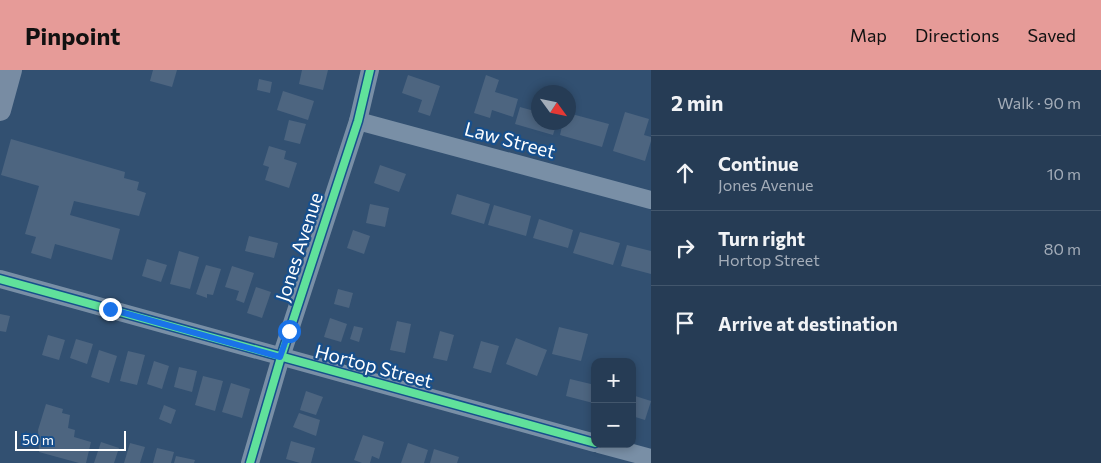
<!DOCTYPE html>
<meta charset="utf-8">
<style>
:root{--surface:#263c55;--page:#32475f;--text:#f1f3f6;--muted:#a4adb9;--line:#42566c;--accent:#e69b98}
body{margin:0;font-family:Commissioner,sans-serif;background:var(--page);color:var(--text)}
.controls{position:absolute;right:15px;bottom:15px;display:grid;overflow:hidden;border-radius:10px;box-shadow:0 2px 8px #0003}
.controls button{width:45px;height:45px;display:grid;place-items:center;padding:0;border:0;border-bottom:1px solid var(--line);background:var(--surface);color:var(--text);font:25px sans-serif}
.compass{position:absolute;left:531px;top:15px;width:45px;height:45px;border-radius:50%;background:var(--surface);box-shadow:0 2px 8px #0003;rotate:123deg}
.scale{position:absolute;left:15px;bottom:12px;width:111px;box-sizing:border-box;padding-left:5px;border:2px solid #fff;border-top:0;font-size:14px;line-height:18px;white-space:nowrap;color:#fff;-webkit-text-stroke:4px #174f8c;paint-order:stroke}
.stop{position:absolute;width:15px;height:15px;margin:-11px;border:4px solid #1a73e8;border-radius:50%;background:#fff}
.stop.end{background:#1a73e8;border-color:#fff;box-shadow:0 1px 5px #0008}
.list{margin:0;padding:0;list-style:none}
h2{display:flex;justify-content:space-between;align-items:center;height:65px;margin:0;padding:0 20px;font-size:21px}
h2 small{font-size:16px;font-weight:400;color:var(--muted)}
.list li{display:grid;grid-template-columns:32px 1fr auto;gap:15px;align-items:center;box-sizing:border-box;height:75px;padding:0 20px;border-top:1px solid var(--line)}
.list b{display:block;font-size:19px;white-space:nowrap}
.list p{margin:0;font-size:16px;white-space:nowrap;color:var(--muted)}
.list em{font-size:16px;font-style:normal;color:var(--muted)}
.icon{flex:none;width:28px;height:28px;fill:none;stroke:currentColor;stroke-width:2;stroke-linecap:round;stroke-linejoin:round}
.map{position:relative;flex:none;width:651px;height:393px;overflow:hidden}
header{display:flex;align-items:center;gap:30px;box-sizing:border-box;height:70px;padding:0 25px;background:var(--accent);color:#111}
header strong{font-size:24px}
nav{display:flex;gap:28px;margin-inline-start:auto;font-size:18px}
main{display:flex}
aside{flex:1;background:var(--surface)}
.map>svg:first-child{display:block}
.building{fill:#4d6580}
.lines{fill:none;stroke-linecap:round;stroke-linejoin:round}
.minor{stroke:#798fa6;stroke-width:18}
.major{stroke:#788ca3;stroke-width:22}
.cycleway-casing{stroke:#174f8c;stroke-width:11}
.cycleway{stroke:#60e19b;stroke-width:8}
.route{stroke:#1a73e8;stroke-width:6}
.labels{text-anchor:middle;stroke-width:4.5;stroke-linejoin:round;paint-order:stroke}
.street-label{font-size:19px;fill:#fff;stroke:#174f8c}
</style>
<header>
<strong>Pinpoint</strong>
<nav><a>Map</a><a>Directions</a><a>Saved</a></nav>
</header>
<main>
<div class="map">
<svg width="651" height="393" viewBox="0 0 651 393">
<rect width="100%" height="100%" fill="#325071"/>
<g class="building">
<path d="M153,0H177L172,17L150,11Z"/>
<path d="M302,0H328L323,20L299,14Z"/>
<path d="M408,5L440,16L430,46L418,42L422,30L402,23Z"/>
<path d="M486,5L499,10L495,22L518,29L513,47L492,40L490,48L474,43Z"/>
<path d="M259,9L272,12L270,23L257,20Z"/>
<path d="M283,21L314,31L308,50L277,40Z"/>
<path d="M520,37L538,42V52H557L553,65L515,54Z"/>
<path d="M625,42L649,49L644,65L651,67V71L645,91L613,81Z"/>
<path d="M568,43L609,54L602,77L560,65L563,52H568Z"/>
<path d="M289,50L306,54L300,74L284,70Z"/>
<path d="M11,69L125,102L124,108L139,112L137,120L146,123L139,146L74,131L70,145L120,159L112,190L55,174L51,189L31,183L36,167L25,164L39,116L1,105Z"/>
<path d="M269,76L286,81L284,89L297,93L289,118L265,110L269,97L263,95Z"/>
<path d="M380,95L406,104L399,122L374,113Z"/>
<path d="M457,124L490,134L484,154L451,144Z"/>
<path d="M370,134L389,138L385,157L366,153Z"/>
<path d="M494,135L531,146L526,166L488,155Z"/>
<path d="M539,149L573,160L568,178L533,168Z"/>
<path d="M353,160L370,166L364,184L347,178Z"/>
<path d="M580,162L620,173L613,195L573,183Z"/>
<path d="M249,166L278,173L274,188L245,181Z"/>
<path d="M627,175L651,181V204L621,196Z"/>
<path d="M179,181L199,187L190,219L170,214Z"/>
<path d="M147,189L167,195L161,212L142,206Z"/>
<path d="M206,195L221,199L213,225L207,224V228L196,224Z"/>
<path d="M232,196L254,203L244,233L236,230L239,221L225,217Z"/>
<path d="M256,217L271,222L262,248L247,243Z"/>
<path d="M338,219L353,223L349,238L334,234Z"/>
<path d="M0,244L10,246L6,262L0,261Z"/>
<path d="M330,248L347,254L341,272L324,267Z"/>
<path d="M397,251L411,254L405,283L390,280Z"/>
<path d="M354,256L363,258L359,272L350,269Z"/>
<path d="M559,257L588,264L581,291L552,284Z"/>
<path d="M440,261L454,265L447,291L433,288Z"/>
<path d="M48,265L65,270L59,290L42,285Z"/>
<path d="M516,268L547,280L537,306L506,294Z"/>
<path d="M76,269L93,274L87,294L70,288Z"/>
<path d="M481,271L499,276L491,303L473,298Z"/>
<path d="M99,280L117,286L109,313L91,307Z"/>
<path d="M128,281L145,285L137,315L120,311Z"/>
<path d="M154,291L169,296L162,319L147,314Z"/>
<path d="M179,297L197,301L192,322L174,317Z"/>
<path d="M203,306L223,311L215,341L195,335Z"/>
<path d="M570,309L595,315L593,333L566,326Z"/>
<path d="M231,313L250,319L242,348L222,342Z"/>
<path d="M306,321L323,327L316,345L300,340Z"/>
<path d="M632,325L651,331L645,350L632,346Z"/>
<path d="M46,334L63,339L62,343L70,345L68,358L75,360L74,367L91,372L86,393H79L39,382L38,360Z"/>
<path d="M164,335L176,340L171,354L159,349Z"/>
<path d="M299,343L320,350L316,366L293,357Z"/>
<path d="M363,365L384,372L379,389L372,386L370,393H362L354,390Z"/>
<path d="M291,371L315,378L311,393H300L286,389Z"/>
<path d="M101,372L119,378L114,393H94Z"/>
<path d="M130,373L145,377L140,393H124Z"/>
<path d="M408,373L428,380L424,393H401Z"/>
<path d="M157,378L174,382L171,393H153Z"/>
<path d="M434,379L459,387L457,393H430Z"/>
<path d="M176,386L195,390L194,393H174Z"/>
</g>
<g class="lines">
<g class="minor">
<path d="M358,51L651,130"/>
<path d="M0,209L595,373"/>
<path d="M599,374L651,388"/>
<path d="M250,393L281,287L358,51L370,0"/>
</g>
<path class="major" d="M0,40L11,0"/>
<g class="cycleway-casing">
<g id="cycleway">
<path d="M0,209L595,373"/>
<path d="M250,393L281,287L358,51L370,0"/>
</g>
</g>
<use href="#cycleway" class="cycleway"/>
</g>
<g class="lines">
<path class="route" d="M110,239L280,287L289,261"/>
</g>
<g class="labels">
<g class="street-label">
<text transform="translate(510 70) rotate(15)" y="7">Law Street</text>
<text transform="translate(299 177) rotate(-72)" y="7">Jones Avenue</text>
<text transform="translate(374 296) rotate(15)" y="7">Hortop Street</text>
</g>
</g>
</svg>
<div class="controls">
<button>+</button>
<button>−</button>
</div>
<svg class="compass" viewBox="-18 -18 36 36"><path d="M0-13l5 13h-10z" fill="#e53935"/><path d="M0 13l5-13h-10z" fill="#a4adb9"/></svg>
<div class="scale">50 m</div>
<div class="stop" style="left:289px;top:261px"></div>
<div class="stop end" style="left:110px;top:239px"></div>
</div>
<aside>
<h2>2 min<small>Walk · 90 m</small></h2>
<ul class="list">
<li><svg class="icon" aria-label="ahead" viewBox="0 0 24 24"><path d="M12 20V5M6 11l6-6 6 6"/></svg><div><b>Continue</b><p>Jones Avenue</p></div><em>10 m</em></li>
<li><svg class="icon" aria-label="right" viewBox="0 0 24 24"><path d="M7 20v-9h11M14 6l5 5-5 5"/></svg><div><b>Turn right</b><p>Hortop Street</p></div><em>80 m</em></li>
<li><svg class="icon" aria-label="arrive" viewBox="0 0 24 24"><path d="M6 21V4h12l-3 4 3 4H6"/></svg><div><b>Arrive at destination</b></div></li>
</ul>
</aside>
</main>
